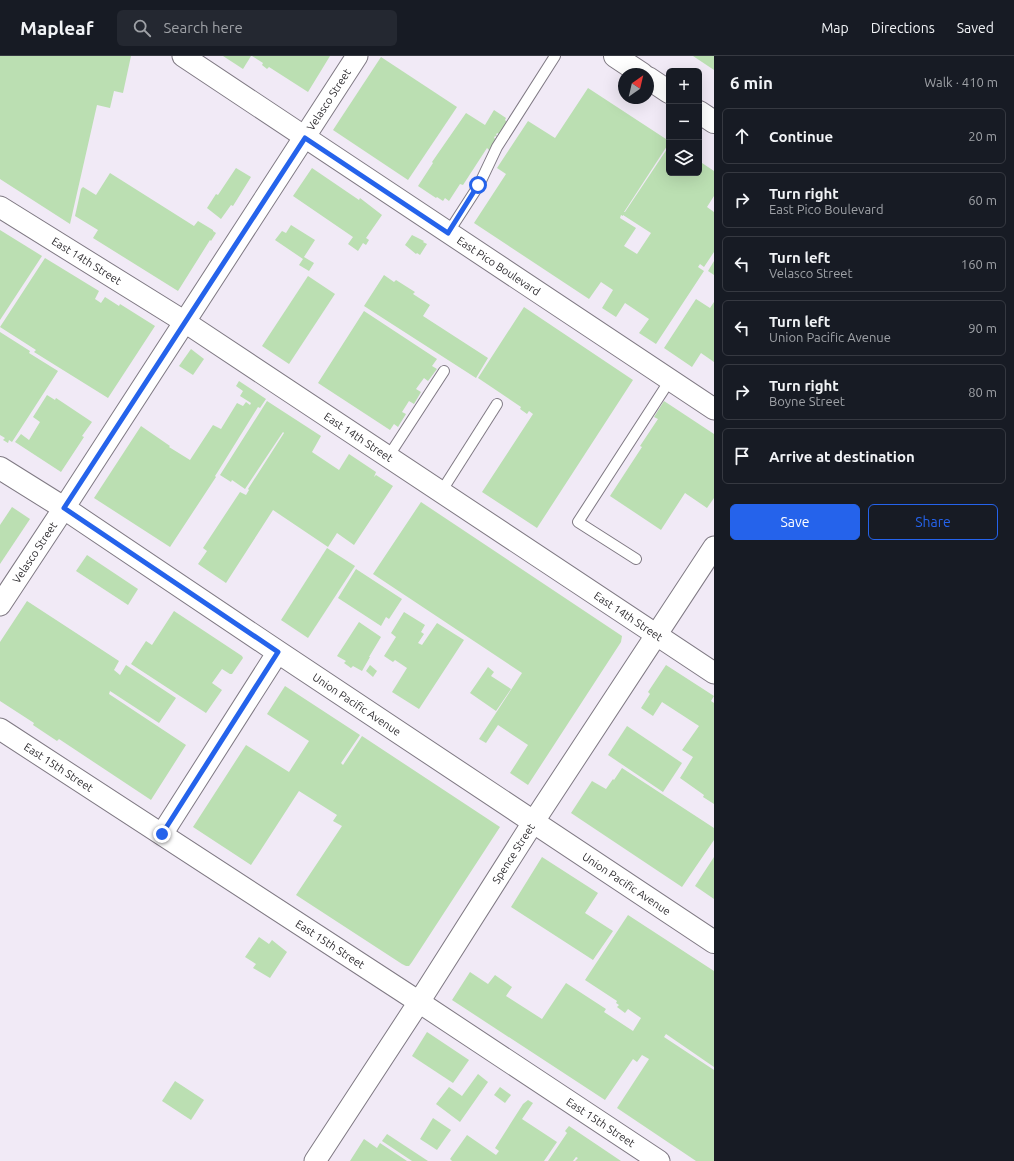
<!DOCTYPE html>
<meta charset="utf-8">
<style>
:root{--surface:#171b24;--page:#242831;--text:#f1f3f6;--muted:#9ea1a6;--line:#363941;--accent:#2563eb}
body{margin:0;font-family:Ubuntu,sans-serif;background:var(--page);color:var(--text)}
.controls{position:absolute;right:12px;top:12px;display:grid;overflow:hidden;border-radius:6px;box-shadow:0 4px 16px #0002}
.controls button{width:36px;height:36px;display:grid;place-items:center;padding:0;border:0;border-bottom:1px solid var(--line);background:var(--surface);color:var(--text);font:20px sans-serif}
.compass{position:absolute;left:618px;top:12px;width:36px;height:36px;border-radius:50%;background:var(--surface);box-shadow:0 4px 16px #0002;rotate:34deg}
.stop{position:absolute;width:12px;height:12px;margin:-9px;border:3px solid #2563eb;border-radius:50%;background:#fff}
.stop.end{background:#2563eb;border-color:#fff;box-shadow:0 1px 4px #0008}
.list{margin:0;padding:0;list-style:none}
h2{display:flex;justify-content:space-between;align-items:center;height:52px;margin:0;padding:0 16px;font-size:17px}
h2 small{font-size:13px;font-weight:400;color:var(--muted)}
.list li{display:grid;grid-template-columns:26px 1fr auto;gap:12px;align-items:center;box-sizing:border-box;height:56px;margin:0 8px 8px;padding:0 8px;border:1px solid var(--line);border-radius:6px}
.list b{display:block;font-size:15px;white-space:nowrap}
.list p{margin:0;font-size:13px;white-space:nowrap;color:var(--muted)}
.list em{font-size:13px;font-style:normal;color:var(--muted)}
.actions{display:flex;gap:8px;padding:12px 16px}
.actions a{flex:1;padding:9px 0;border:1px solid var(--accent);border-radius:6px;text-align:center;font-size:14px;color:var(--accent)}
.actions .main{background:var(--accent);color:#fff}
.icon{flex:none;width:22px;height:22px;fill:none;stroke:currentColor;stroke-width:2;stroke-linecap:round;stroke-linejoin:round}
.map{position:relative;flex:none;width:714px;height:1105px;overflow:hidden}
header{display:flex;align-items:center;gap:24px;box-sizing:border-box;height:56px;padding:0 20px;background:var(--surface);border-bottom:1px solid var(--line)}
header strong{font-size:19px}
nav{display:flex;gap:22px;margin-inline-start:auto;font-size:14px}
.search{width:280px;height:36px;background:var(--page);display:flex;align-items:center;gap:10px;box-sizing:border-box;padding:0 14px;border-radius:6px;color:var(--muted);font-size:15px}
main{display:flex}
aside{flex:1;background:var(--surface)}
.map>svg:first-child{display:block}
.building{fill:#bbdfb2;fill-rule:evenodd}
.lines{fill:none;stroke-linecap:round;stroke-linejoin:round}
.lane-casing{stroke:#7f7983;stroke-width:12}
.street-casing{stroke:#7f7983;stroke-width:23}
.secondary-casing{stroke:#7f7983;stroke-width:24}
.lane{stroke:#fff;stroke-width:10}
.street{stroke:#fff;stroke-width:21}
.secondary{stroke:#fff;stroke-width:22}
.route{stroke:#2563eb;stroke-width:5}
.labels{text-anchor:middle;stroke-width:4;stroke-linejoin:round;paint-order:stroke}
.street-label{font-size:11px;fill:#2d2b2f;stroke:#fcf9fe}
</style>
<header>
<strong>Mapleaf</strong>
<div class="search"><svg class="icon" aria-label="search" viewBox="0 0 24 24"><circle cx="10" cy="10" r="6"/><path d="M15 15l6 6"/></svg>Search here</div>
<nav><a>Map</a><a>Directions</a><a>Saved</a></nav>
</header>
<main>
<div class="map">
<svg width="714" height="1105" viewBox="0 0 714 1105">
<rect width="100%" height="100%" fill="#f1eaf6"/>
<g class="building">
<path d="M0,0H131L123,37L114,35L110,52L97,49L70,168L0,123Z"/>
<path d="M223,0H251L243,13Z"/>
<path d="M252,0H330L308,36L269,11L267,13L262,9L263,7Z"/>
<path d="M693,0H714V14Z"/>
<path d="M381,1L457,51L408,124L333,74Z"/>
<path d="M588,32L669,85V87L624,156H625L669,90V117H699V105L714,115V140L707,151L714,156V196L704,211L700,208L698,211L704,215L656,288L639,277L649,263L625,247L616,261L602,252L613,234L601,226L589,243L474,167L506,118L497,112L528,65L555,82ZM621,159L623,160V159L651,177L637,198L624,190L636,172L620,162Z"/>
<path d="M494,54L506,62L505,64L507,66L499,78L497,77L496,79L498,80L497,81L495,80L494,82L496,83L489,94L487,92L463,129L460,128L449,145L445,142L443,145L437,141L436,142L418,130L433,107L432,106L466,57L485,69Z"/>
<path d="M236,112L251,121L233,150L231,149L221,163L207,152L216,138L218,139Z"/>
<path d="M312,112L359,144L360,142L382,159L366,182L369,184L366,189L363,187L358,195L348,188L353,181L293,140Z"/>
<path d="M110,117L194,170L198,165L213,174V175L216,177L211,185L210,184L178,235L93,182L98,174L75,160L81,133L83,131L96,139Z"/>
<path d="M291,169L315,184L304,201L314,207L309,215L299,209L303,203L275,184L282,175L286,177Z"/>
<path d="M0,174L42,200L0,264Z"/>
<path d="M412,179L424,185L423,186L427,188L420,199L417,197L416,198L405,189Z"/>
<path d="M45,202L99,235L95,243L101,247L105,241L119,250L120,248L155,270L108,342L34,296L36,294L0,271Z"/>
<path d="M714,205V219L708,215Z"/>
<path d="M384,219L394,226L396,224L415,236L413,238L430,249L423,260L488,302L476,322L364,250Z"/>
<path d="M308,220L335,238L289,308L262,290Z"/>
<path d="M696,243L710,252L714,246V306L701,297L692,311L664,292Z"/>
<path d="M524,251L633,324L537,472L482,436L533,358L529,355L527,358L520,353L521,351L478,322Z"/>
<path d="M364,255L437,303L432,310L437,313L428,325L424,322L416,333L421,336L414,348L409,345L402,356L406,358L398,371L394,368L390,374L318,327Z"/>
<path d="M0,276L30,295L29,297L58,315L12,386L9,384L8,387L3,384L5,382L0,379Z"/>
<path d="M191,293L204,303L193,319L179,310Z"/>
<path d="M239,325L266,343L260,352L258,351L217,417L215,420L216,421L170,491L94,442L141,370L170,390L169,391L190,404L213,369L221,373L237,347L243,350L246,346L250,349L251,347L240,340L243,335L236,330Z"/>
<path d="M47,339L55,344L56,342L92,366L82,380L84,381L61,416L15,386L21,378L29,384L40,366L33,361Z"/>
<path d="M267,345L321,380L312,396L339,414L349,398L376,416L374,421L376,419L393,430L354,489L337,477L328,491L273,454L226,527L198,508L207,495L203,492L240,436L246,439L249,434L248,433L284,377L283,376L245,433L232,424L231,426L220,419Z"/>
<path d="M664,345L714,378V442L707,452L685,437L661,474L610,440L642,391L640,390L658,363L654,361Z"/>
<path d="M421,446L622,580L621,586L528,729L510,717L528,689L498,669L486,687L479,683L522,617L373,518Z"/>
<path d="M12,451L30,463L0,508V469Z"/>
<path d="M327,492L355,510L308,582L281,564Z"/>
<path d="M87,499L138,533L128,549L76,515Z"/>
<path d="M356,513L402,543L389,563L386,561L381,570L338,542Z"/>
<path d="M27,545L119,605L114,614L120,619L126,609L176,642L159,667L110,635L109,638L186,689L151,744L59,683L57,685L33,669L34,667L0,645V586Z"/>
<path d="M174,555L242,600L243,602L232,618H230L222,613L212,627L222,634L206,657L131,608L146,585L152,589Z"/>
<path d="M404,556L425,569L421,576L424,578L418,587L422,589L437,567L464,584L419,653L392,636L407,612L395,604L393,606L384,600L396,581L391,577Z"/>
<path d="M359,566L381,581L369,601H370L362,615L353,610L351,612L344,607L346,605L337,600Z"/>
<path d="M370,609L377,615L373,621L366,615Z"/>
<path d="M666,609L714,640L711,645L714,647V748L703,741L704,739L680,722L693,701L682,694L699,670L662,646L653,660L641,652L650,638L648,636Z"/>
<path d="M488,611L494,616L491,620L511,633L496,655L470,637Z"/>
<path d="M285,630L360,679L341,707L343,709L362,680L500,771L412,906L409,910H406L402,908L296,839L342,770L333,765L337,759L299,735L251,809L193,771L246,689L289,716L309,685L267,658Z"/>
<path d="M627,670L682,707L663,736L608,699Z"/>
<path d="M622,712L714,772V784L682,831L571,757L592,725L606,733L613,723L614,724Z"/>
<path d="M542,801L598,837L585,857L613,875L593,904L511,851Z"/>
<path d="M714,801V843L695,830Z"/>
<path d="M628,859L714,915V1011L666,978L664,981L714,1014V1105H696L617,1052L649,1003L642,999L637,1006L633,1003L605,1044L452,944L470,916L488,928L495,919L512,931L506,940L542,963L566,927L606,953L604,956L633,975L641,962L628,953L625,957L617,951L619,949L616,947L617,945L585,924Z"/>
<path d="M259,881L269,888L272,884L287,896L270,922L253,912L256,908L245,901Z"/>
<path d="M427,976L469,1004L453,1027L412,1000Z"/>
<path d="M478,1018L488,1026L460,1066L436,1048L449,1031L462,1040Z"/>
<path d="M175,1025L204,1044L191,1064L162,1045Z"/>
<path d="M500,1031L511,1039L505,1047L494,1039Z"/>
<path d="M528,1044L533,1047L522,1063L557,1086L544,1105H452L450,1103L467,1079L496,1099L499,1095L495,1092L523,1048Z"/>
<path d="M433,1062L451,1074L437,1094L420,1083Z"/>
<path d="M569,1070L621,1105H575L578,1102L576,1101L573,1105H548L567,1077L565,1075Z"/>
<path d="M387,1078L428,1105H412L382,1085Z"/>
<path d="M364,1083L377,1092L380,1087L407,1105H350Z"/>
</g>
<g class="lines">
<g class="lane-casing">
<g id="lane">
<path d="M448,177L479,129L497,91L555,0"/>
<path d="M388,401L444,315"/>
<path d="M441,436L497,348"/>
<path d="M636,503L578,466L670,324"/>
</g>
</g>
<g class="street-casing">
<g id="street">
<path id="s1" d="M183,0L714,353"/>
<path id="s2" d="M0,151L185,266L714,617"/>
<path id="s3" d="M0,549L64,452L357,0"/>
<path id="s4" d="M0,673L419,946L659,1105"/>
<path d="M162,778L278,596"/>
<path id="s5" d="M315,1105L419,946L534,765L714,491"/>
</g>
</g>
<g class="secondary-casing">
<g id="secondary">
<path d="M615,0L642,18"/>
<path d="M648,22L669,36"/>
<path d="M699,56L714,66"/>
<path id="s6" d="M0,412L64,452L278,596L714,886"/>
</g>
</g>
<use href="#lane" class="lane"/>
<use href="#street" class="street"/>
<use href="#secondary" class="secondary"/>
</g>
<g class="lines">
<path class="route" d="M162,778L278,596L64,452L305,82L448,177L478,129"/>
</g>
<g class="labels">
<g class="street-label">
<text dy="4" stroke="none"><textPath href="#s3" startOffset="603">Velasco Street</textPath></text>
<text dy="4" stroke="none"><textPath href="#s2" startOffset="102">East 14th Street</textPath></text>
<text dy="4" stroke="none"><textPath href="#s1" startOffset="379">East Pico Boulevard</textPath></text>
<text dy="4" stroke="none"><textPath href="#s2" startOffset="426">East 14th Street</textPath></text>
<text dy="4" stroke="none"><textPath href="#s3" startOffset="63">Velasco Street</textPath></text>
<text dy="4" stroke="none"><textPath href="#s2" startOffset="750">East 14th Street</textPath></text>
<text dy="4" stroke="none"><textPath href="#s6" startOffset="428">Union Pacific Avenue</textPath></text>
<text dy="4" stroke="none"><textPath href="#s4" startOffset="70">East 15th Street</textPath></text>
<text dy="4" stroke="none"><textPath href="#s5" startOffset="366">Spence Street</textPath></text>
<text dy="4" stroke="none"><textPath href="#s6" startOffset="752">Union Pacific Avenue</textPath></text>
<text dy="4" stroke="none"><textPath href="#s4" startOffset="394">East 15th Street</textPath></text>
<text dy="4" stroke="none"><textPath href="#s4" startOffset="718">East 15th Street</textPath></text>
</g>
</g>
</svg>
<div class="controls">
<button>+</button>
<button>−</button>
<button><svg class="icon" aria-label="layers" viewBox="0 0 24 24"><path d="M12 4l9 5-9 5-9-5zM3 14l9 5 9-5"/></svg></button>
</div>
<svg class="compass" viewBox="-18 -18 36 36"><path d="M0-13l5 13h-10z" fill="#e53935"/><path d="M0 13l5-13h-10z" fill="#9ea1a6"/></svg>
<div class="stop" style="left:478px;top:129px"></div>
<div class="stop end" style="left:162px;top:778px"></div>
</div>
<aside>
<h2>6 min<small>Walk · 410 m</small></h2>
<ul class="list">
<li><svg class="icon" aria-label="ahead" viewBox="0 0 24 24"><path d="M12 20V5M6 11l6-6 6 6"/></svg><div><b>Continue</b></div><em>20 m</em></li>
<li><svg class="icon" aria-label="right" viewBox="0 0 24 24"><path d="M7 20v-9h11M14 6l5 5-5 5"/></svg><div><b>Turn right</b><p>East Pico Boulevard</p></div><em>60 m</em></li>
<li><svg class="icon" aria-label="left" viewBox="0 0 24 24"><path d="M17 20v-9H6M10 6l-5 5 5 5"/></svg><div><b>Turn left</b><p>Velasco Street</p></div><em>160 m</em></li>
<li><svg class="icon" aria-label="left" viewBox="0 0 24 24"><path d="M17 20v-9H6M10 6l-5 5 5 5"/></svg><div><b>Turn left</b><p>Union Pacific Avenue</p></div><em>90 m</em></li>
<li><svg class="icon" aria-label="right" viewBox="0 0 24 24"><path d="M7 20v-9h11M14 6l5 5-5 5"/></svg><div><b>Turn right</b><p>Boyne Street</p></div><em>80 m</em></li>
<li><svg class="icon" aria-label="arrive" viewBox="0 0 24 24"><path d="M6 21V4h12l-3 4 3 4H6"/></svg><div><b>Arrive at destination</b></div></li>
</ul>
<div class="actions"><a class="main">Save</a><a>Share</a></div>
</aside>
</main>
